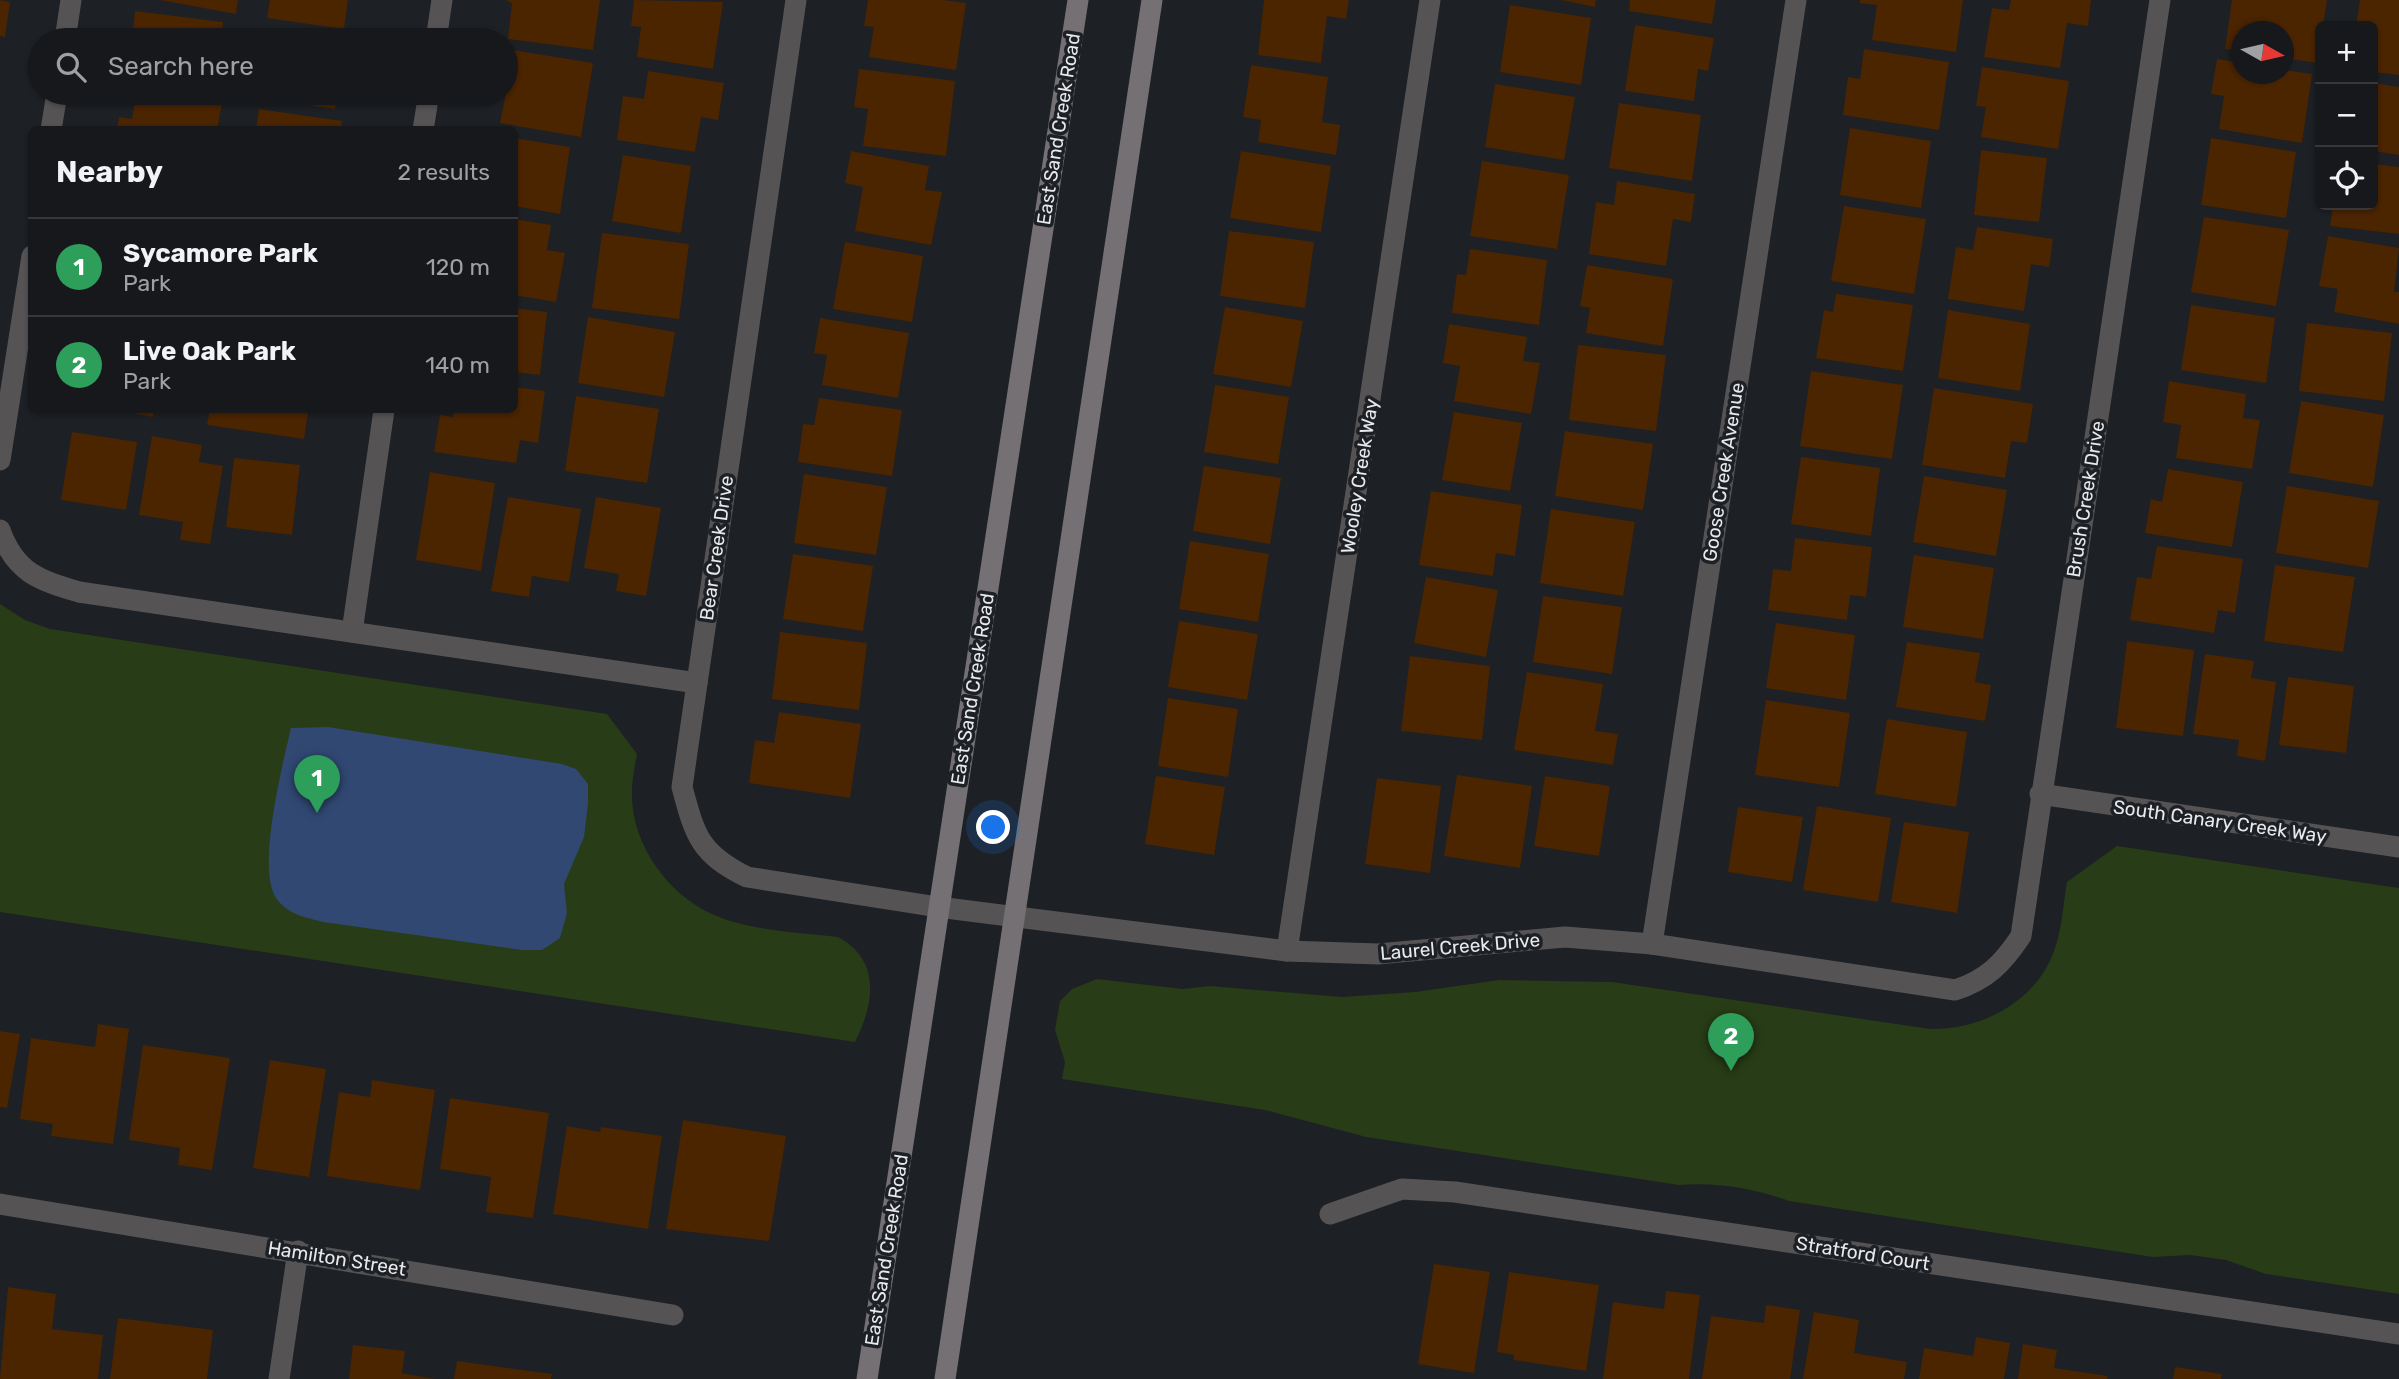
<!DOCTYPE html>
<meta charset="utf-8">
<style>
:root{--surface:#16181b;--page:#232528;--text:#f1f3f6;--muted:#9ea0a3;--line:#35373a;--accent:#8c9099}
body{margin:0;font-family:Rubik,sans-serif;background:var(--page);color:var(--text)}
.controls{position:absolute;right:21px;top:21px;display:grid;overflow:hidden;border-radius:10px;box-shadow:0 2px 5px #0004}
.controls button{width:63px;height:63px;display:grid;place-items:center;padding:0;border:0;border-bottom:2px solid var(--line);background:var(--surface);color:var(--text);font:35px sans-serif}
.compass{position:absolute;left:2231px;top:21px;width:63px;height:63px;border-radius:50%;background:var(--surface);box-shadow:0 2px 5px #0004;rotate:98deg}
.you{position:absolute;left:994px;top:828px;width:24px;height:24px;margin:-18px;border:5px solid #fff;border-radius:50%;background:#1a73e8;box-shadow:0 0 0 10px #1a73e833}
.badge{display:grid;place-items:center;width:46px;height:46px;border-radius:50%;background:var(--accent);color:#fff;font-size:23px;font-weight:700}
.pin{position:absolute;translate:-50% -58px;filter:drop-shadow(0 2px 4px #0008)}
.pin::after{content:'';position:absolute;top:37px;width:24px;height:21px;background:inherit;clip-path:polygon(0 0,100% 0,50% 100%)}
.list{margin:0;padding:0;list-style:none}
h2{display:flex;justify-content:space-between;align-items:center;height:91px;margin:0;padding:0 28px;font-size:30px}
h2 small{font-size:23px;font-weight:400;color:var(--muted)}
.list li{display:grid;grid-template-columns:46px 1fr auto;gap:21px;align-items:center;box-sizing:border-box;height:98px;padding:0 28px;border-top:2px solid var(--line)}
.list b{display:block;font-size:26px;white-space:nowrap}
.list p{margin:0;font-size:23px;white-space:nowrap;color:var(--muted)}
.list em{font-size:23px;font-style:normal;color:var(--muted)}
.icon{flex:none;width:38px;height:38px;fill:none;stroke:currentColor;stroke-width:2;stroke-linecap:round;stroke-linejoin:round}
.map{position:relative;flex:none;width:2399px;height:1379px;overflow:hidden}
.search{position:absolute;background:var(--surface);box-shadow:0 2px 5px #0004;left:28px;top:28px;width:490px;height:77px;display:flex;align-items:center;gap:18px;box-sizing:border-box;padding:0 24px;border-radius:38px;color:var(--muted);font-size:26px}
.panel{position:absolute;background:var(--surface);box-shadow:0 2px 5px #0004;left:28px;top:126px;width:490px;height:287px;border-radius:10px}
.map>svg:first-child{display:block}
.green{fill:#283c17}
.water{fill:#304872}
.building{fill:#4b2400}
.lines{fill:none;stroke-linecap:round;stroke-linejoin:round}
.street{stroke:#565355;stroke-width:21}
.secondary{stroke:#747073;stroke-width:21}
.labels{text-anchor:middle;stroke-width:7;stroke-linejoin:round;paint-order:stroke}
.street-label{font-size:19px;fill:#e7e9ec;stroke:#1d2024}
</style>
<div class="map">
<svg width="2399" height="1379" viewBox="0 0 2399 1379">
<rect width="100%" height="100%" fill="#1d2024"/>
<g class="green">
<path d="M0,604L25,620L50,629L607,714L637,754C635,766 632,779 632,791C630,842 667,894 712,914C749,931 798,932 838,937C882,961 874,1004 855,1042L0,912Z"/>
<path d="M2117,846L2399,888V1294L2266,1274L2226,1260L2190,1255L2153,1257L1789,1201C1752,1188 1718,1182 1679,1185L1366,1137L1265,1110L1062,1079L1065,1062L1055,1030L1060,1001L1072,989L1097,979L1183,989L1210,986L1342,997L1415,992L1499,980L1612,982L1930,1029C1981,1030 2036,1002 2054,951C2062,929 2063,905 2067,882Z"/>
</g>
<path class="water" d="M328,727L562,764L576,769L588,784V804L584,837L564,884L567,913L560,938L542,950H522L323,922C305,917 288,915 276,898C256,868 283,763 291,728Z"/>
<g class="building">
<path d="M0,0L10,2L5,37L0,36Z"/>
<path d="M160,0H238L236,14Z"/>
<path d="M270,0H348L344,29L267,18Z"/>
<path d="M505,0H600L593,50L508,39L512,3Z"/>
<path d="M634,0L723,2L713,69L637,57L641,27L631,26Z"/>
<path d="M868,0H944L966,3L956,70L869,57L874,27L864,26Z"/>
<path d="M1264,0H1349L1346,19L1327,16L1321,63L1258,55Z"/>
<path d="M1561,0H1596L1595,7Z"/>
<path d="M1630,0H1716L1712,24L1629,11Z"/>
<path d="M1860,0H1963L1956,52L1872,40L1877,5L1859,3Z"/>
<path d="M2011,0H2091L2088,26L2067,23L2060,68L1984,57L1992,8L2009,10Z"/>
<path d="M2232,0H2327L2317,63L2284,58V32H2242V51L2225,49Z"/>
<path d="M2360,0H2399V75L2373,72V26H2356Z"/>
<path d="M1510,5L1591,18L1581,85L1500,72Z"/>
<path d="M135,11L223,22L221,40H132Z"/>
<path d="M1635,25L1714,38L1708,71L1698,69L1694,101L1625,91Z"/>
<path d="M275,32L326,39V40H274Z"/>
<path d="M506,49L593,63L581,137L500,123L506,93Z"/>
<path d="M1864,49L1949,62L1939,130L1843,115L1848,77L1860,79Z"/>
<path d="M2217,59L2242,63V74H2284V70L2312,74L2302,143L2219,129L2224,96L2211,94Z"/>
<path d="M1251,65L1328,77L1322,122L1340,125L1336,155L1258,142L1261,120L1243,117Z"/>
<path d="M1982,67L2069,81L2058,149L1981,137L1986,107L1976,106Z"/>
<path d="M859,69L955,81L946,156L863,146L868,109L854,107Z"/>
<path d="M648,71L724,83L718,120L701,117L695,152L617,140L623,96L644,99Z"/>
<path d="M2373,83L2399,87V155L2373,151Z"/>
<path d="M1495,84L1575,97L1564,160L1485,147Z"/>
<path d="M136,93H157L222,103L217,130H117L119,117L132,119Z"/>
<path d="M267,93H338L335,109L266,99Z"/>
<path d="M1619,103L1701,115L1692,181L1609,168Z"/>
<path d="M259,109L342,121L341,130H256Z"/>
<path d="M1850,128L1931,141L1921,208L1840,195Z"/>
<path d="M514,138L570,147L560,214L514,206Z"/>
<path d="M2211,138L2296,152L2286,218L2201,205Z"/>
<path d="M1981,150L2047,158L2039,222L1974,215Z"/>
<path d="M851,151L929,166L925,190L942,192L931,245L855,231L863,187L845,183Z"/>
<path d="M1241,151L1331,166L1321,232L1230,218Z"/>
<path d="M623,155L691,166L681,233L612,221Z"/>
<path d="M1482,161L1569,175L1557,249L1470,236Z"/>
<path d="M2373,164L2399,167V234L2330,226L2333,205H2373Z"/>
<path d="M1617,181L1695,194L1691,222L1673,219L1666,266L1589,254L1596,202L1614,205Z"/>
<path d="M1844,206L1926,219L1914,294L1831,281Z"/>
<path d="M2204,217L2289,230L2276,306L2191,292Z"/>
<path d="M514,219L551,225L547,250L565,253L556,302L514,295Z"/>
<path d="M1977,227L2053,239L2049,267L2031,264L2024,311L1948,299L1956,247L1973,250Z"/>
<path d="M1229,231L1314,242L1305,308L1220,296Z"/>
<path d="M602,233L689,244L679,319L592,308Z"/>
<path d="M2328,236L2399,248L2394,292H2399V324L2334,312L2338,289L2319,286Z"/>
<path d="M845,242L923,256L912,322L833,309Z"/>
<path d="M1470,249L1547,260L1539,325L1452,313L1457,274L1466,275Z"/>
<path d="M1587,265L1673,279L1663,346L1586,333L1590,308L1580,306Z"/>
<path d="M1836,294L1913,305L1903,371L1816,358L1824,310L1833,312Z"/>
<path d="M2191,305L2275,318L2266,383L2181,370Z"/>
<path d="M1225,307L1303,321L1291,387L1213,374Z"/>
<path d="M514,308L547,312L540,375L514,372Z"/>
<path d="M1948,310L2030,324L2020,391L1938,378Z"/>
<path d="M588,317L675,332L664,397L578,383Z"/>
<path d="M820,318L909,333L898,398L822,385L827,355L814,353Z"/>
<path d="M2307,323L2392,333L2384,401L2299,391Z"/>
<path d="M1449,324L1527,337L1523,361L1540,363L1531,414L1454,401L1460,366L1443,363Z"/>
<path d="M1578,345L1666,355L1656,431L1569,420Z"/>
<path d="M1811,371L1903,385L1892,459L1800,446Z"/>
<path d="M2169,381L2246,394L2243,418L2260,420L2252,469L2176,458L2181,425L2163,422Z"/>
<path d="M1215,385L1289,397L1278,464L1204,452Z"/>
<path d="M514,387L545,391L538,443L520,440L516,463L434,452L440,415L453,417L454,410H514Z"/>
<path d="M1934,388L2033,404L2027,443L2011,441L2005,478L1922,465Z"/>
<path d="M576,396L659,409L647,483L565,471Z"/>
<path d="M819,398L902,410L892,476L798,462L803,424L814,425Z"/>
<path d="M2301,401L2384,415L2373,487L2289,473Z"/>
<path d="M117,410H154L153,417Z"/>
<path d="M210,410L308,412L304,439L207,425Z"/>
<path d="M1454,412L1522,423L1510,491L1442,480Z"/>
<path d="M1565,431L1653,444L1643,510L1555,496Z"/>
<path d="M72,432L137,442L126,510L61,500Z"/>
<path d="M152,436L202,445L199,462L223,466L210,544L180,540L183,522L139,515Z"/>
<path d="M1801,457L1880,468L1871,536L1791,524Z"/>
<path d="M234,458L300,465L292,535L226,527Z"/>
<path d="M1204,466L1281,478L1270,544L1193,531Z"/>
<path d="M2168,469L2243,482L2232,547L2145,533L2151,499L2162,502Z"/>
<path d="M430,472L495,483L481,571L416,560Z"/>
<path d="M804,474L887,487L876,555L794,543Z"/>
<path d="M1924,476L2007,490L1996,556L1913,542Z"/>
<path d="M2287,486L2379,501L2368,568L2276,553Z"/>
<path d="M1431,491L1522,505L1515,556L1496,553L1493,576L1419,565Z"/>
<path d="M508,497L581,509L569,582L532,576L529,597L491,591Z"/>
<path d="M596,497L661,508L646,596L616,591L619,574L584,568Z"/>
<path d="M1551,509L1635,522L1623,596L1540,583Z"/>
<path d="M1795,538L1872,547L1866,597L1850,595L1847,620L1768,610L1773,569L1791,571Z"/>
<path d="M1190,541L1269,554L1258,622L1179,609Z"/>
<path d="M2157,546L2243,559L2235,613L2218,610L2214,633L2130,620L2137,577L2151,579Z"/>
<path d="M793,554L873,566L863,631L783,619Z"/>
<path d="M1914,555L1994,568L1983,639L1903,627Z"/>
<path d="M2275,565L2355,577L2343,652L2264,641Z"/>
<path d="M1426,577L1498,590L1486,657L1414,643Z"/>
<path d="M1543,596L1622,607L1612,674L1533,662Z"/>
<path d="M1179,621L1258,634L1247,700L1168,687Z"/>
<path d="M1776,623L1855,635L1846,700L1766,688Z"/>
<path d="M780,632L867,643L859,710L772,699Z"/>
<path d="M2127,641L2194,650L2183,736L2116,728Z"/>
<path d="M1907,642L1980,653L1975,682L1991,685L1985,721L1896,707Z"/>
<path d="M2205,654L2254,661L2251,678L2276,682L2265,761L2237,756L2239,740L2193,734Z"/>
<path d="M1410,656L1490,666L1482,740L1401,731Z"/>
<path d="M1527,672L1603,684L1595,731L1618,734L1613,765L1514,750Z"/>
<path d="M2288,677L2354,686L2346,753L2279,745Z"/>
<path d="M1168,698L1238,709L1228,777L1158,766Z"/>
<path d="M1766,700L1850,713L1839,787L1755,775Z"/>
<path d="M779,712L861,724L850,798L749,783L755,740L774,743Z"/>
<path d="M1887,719L1967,732L1956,807L1875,794Z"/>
<path d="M1457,775L1532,786L1520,868L1444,856Z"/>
<path d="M1156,776L1225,787L1214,855L1145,844Z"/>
<path d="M1545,776L1610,786L1599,856L1534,846Z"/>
<path d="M1377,778L1441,786L1430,873L1365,864Z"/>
<path d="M1817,806L1891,818L1878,902L1803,890Z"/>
<path d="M1738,807L1803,817L1792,882L1728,872Z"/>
<path d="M1904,822L1969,832L1957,913L1891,902Z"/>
<path d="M98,1024L129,1029L113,1144L51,1136L53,1124L20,1119L31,1038L95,1047Z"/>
<path d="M0,1031L20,1034L7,1108L0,1107Z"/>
<path d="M143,1045L230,1058L212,1170L178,1165L180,1148L129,1140Z"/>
<path d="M270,1060L326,1069L309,1177L253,1168Z"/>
<path d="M372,1080L435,1090L420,1190L327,1176L339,1092L370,1097Z"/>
<path d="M450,1098L549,1113L533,1218L486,1212L491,1177L440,1169Z"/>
<path d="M683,1120L786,1136L769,1241L666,1229Z"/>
<path d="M567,1126L600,1132L601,1127L662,1136L648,1229L553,1214Z"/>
<path d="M1434,1264L1490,1272L1474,1373L1418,1364Z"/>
<path d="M1509,1272L1599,1285L1586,1371L1514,1360V1355L1497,1352Z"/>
<path d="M8,1287L56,1294L52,1329L103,1335L98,1379H0Z"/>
<path d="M1666,1291L1700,1295L1689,1379H1603L1613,1302L1664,1309Z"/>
<path d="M1766,1305L1800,1310L1790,1379H1702L1711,1316L1764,1323Z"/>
<path d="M1814,1312L1859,1320L1854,1353L1907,1362L1904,1379H1803Z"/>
<path d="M118,1318L213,1330L207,1379H110Z"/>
<path d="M1976,1337L2010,1343L2004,1379H1919L1924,1348L1973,1356Z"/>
<path d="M2023,1344L2057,1350L2054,1368L2108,1376L2107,1379H2018Z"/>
<path d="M353,1345L405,1351L402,1373L434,1379H349Z"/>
<path d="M457,1361L552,1374L551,1379H454Z"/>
<path d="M2175,1367L2222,1374L2221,1379H2173Z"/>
</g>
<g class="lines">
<g class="street">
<path d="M796,0L682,787C695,836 700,854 747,877L938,907L1287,951L1378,954L1565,937L1652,944L1955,990C1987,980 2003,963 2021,936L2160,0"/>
<path d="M65,40L71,0"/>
<path d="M436,40L442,0"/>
<path d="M51,130L57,93"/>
<path d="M423,130L429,93"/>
<path d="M0,460L32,256"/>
<path d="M0,530C15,572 38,580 79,592L697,683"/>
<path d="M352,632L384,410"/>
<path d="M2040,794L2399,847"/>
<path d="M1652,944L1796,0"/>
<path d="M1287,951L1430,0"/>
<path d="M0,1204L673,1315"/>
<path d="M1330,1214L1402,1189L1455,1192L2399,1334"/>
<path d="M279,1379L298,1251"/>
</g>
<g class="secondary">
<path d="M867,1379L1078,0"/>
<path d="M945,1379L1152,0"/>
</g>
</g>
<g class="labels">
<g class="street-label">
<text transform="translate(1058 129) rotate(-81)" y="7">East Sand Creek Road</text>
<text transform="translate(1723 472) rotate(-81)" y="7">Goose Creek Avenue</text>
<text transform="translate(1359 476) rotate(-81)" y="7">Wooley Creek Way</text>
<text transform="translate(2085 499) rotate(-81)" y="7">Brush Creek Drive</text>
<text transform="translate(716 548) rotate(-82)" y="7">Bear Creek Drive</text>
<text transform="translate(972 689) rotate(-81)" y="7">East Sand Creek Road</text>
<text transform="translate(2220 821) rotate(8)" y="7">South Canary Creek Way</text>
<text transform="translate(1460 946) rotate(-5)" y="7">Laurel Creek Drive</text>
<text transform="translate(886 1250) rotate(-81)" y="7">East Sand Creek Road</text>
<text transform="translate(1863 1253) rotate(9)" y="7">Stratford Court</text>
<text transform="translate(337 1258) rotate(9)" y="7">Hamilton Street</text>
</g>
</g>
</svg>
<div class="controls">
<button>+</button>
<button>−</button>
<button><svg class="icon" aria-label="locate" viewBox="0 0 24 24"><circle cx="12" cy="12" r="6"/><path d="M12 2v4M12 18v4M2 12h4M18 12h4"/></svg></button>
</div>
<svg class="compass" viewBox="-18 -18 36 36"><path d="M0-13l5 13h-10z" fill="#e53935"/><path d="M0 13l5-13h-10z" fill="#9ea0a3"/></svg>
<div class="you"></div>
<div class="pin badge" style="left:317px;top:813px;background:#2e9e5b">1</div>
<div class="pin badge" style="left:1731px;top:1071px;background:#2e9e5b">2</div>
<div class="search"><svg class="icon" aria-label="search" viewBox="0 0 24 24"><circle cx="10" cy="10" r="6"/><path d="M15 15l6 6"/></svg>Search here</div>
<section class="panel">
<h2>Nearby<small>2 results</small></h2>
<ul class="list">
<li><span class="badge" style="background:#2e9e5b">1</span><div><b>Sycamore Park</b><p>Park</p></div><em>120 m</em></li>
<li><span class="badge" style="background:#2e9e5b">2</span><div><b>Live Oak Park</b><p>Park</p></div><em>140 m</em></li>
</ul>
</section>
</div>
